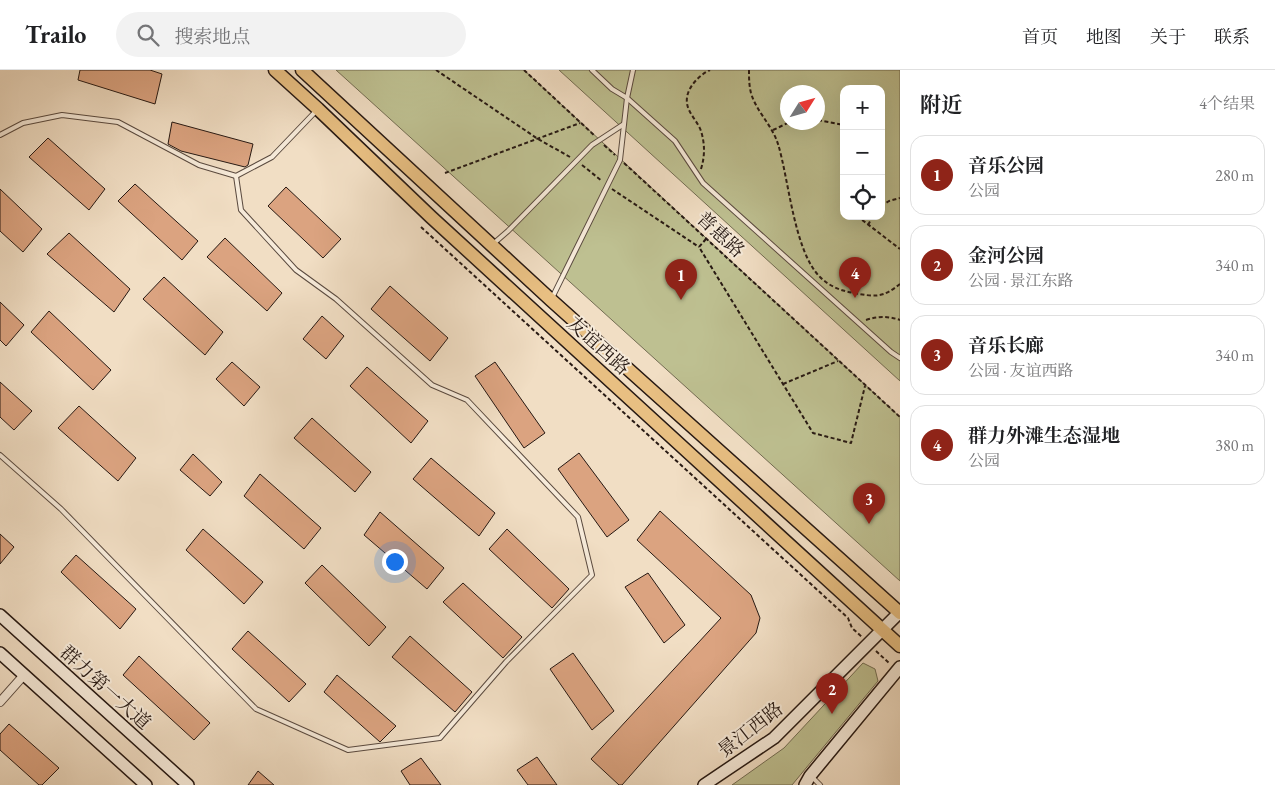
<!DOCTYPE html>
<html lang="zh">
<meta charset="utf-8">
<style>
:root{--surface:#fff;--page:#f2f2f2;--text:#202124;--muted:#757577;--line:#e0e0e0;--accent:#8f2418}
body{margin:0;font-family:"EB Garamond","Noto Serif SC",serif;background:var(--page);color:var(--text)}
.controls{position:absolute;right:15px;top:15px;display:grid;overflow:hidden;border-radius:10px;box-shadow:0 5px 20px #0002}
.controls button{width:45px;height:45px;display:grid;place-items:center;padding:0;border:0;border-bottom:1px solid var(--line);background:var(--surface);color:var(--text);font:25px sans-serif}
.compass{position:absolute;left:780px;top:15px;width:45px;height:45px;border-radius:50%;background:var(--surface);box-shadow:0 5px 20px #0002;rotate:53deg}
.you{position:absolute;left:394px;top:491px;width:18px;height:18px;margin:-12px;border:4px solid #fff;border-radius:50%;background:#1a73e8;box-shadow:0 0 0 8px #1a73e833}
.badge{display:grid;place-items:center;width:32px;height:32px;border-radius:50%;background:var(--accent);color:#fff;font-size:16px;font-weight:700}
.pin{position:absolute;translate:-50% -41px;filter:drop-shadow(0 1px 2px #0008)}
.pin::after{content:'';position:absolute;top:26px;width:18px;height:15px;background:inherit;clip-path:polygon(0 0,100% 0,50% 100%)}
.list{margin:0;padding:0;list-style:none}
h2{display:flex;justify-content:space-between;align-items:center;height:65px;margin:0;padding:0 20px;font-size:21px}
h2 small{font-size:16px;font-weight:400;color:var(--muted)}
.list li{display:grid;grid-template-columns:32px 1fr auto;gap:15px;align-items:center;box-sizing:border-box;height:80px;margin:0 10px 10px;padding:0 10px;border:1px solid var(--line);border-radius:15px}
.list b{display:block;font-size:19px;white-space:nowrap}
.list p{margin:0;font-size:16px;white-space:nowrap;color:var(--muted)}
.list em{font-size:16px;font-style:normal;color:var(--muted)}
.icon{flex:none;width:28px;height:28px;fill:none;stroke:currentColor;stroke-width:2;stroke-linecap:round;stroke-linejoin:round}
.map{position:relative;flex:none;width:900px;height:715px;overflow:hidden}
header{display:flex;align-items:center;gap:30px;box-sizing:border-box;height:70px;padding:0 25px;background:var(--surface);border-bottom:1px solid var(--line)}
header strong{font-size:24px}
nav{display:flex;gap:28px;margin-inline-start:auto;font-size:18px}
.search{width:350px;height:45px;background:var(--page);display:flex;align-items:center;gap:12px;box-sizing:border-box;padding:0 18px;border-radius:28px;color:var(--muted);font-size:19px}
main{display:flex}
aside{flex:1;background:var(--surface)}
.map>svg:first-child{display:block}
.green{fill:#bec091;stroke:#726c52;fill-rule:evenodd}
.building{fill:#dba380;stroke:#271913}
.lines{fill:none;stroke-linecap:round;stroke-linejoin:round}
.service-casing{stroke:#5a4a3f;stroke-width:6}
.minor-casing{stroke:#5a4a3f;stroke-width:10}
.secondary-casing{stroke:#271913;stroke-width:14}
.primary-casing{stroke:#271913;stroke-width:15}
.path{stroke:#271913;stroke-width:2;stroke-dasharray:4 2.5;stroke-linecap:butt}
.service{stroke:#f6ead9;stroke-width:4}
.minor{stroke:#f6ead9;stroke-width:8}
.secondary{stroke:#f6ead9;stroke-width:11}
.primary{stroke:#e8bf82;stroke-width:12}
.labels{text-anchor:middle;stroke-width:4;stroke-linejoin:round;paint-order:stroke}
.street-label{font-size:19px;fill:#271913;stroke:#f6ead9}
</style>
<header>
<strong>Trailo</strong>
<div class="search"><svg class="icon" aria-label="search" viewBox="0 0 24 24"><circle cx="10" cy="10" r="6"/><path d="M15 15l6 6"/></svg>搜索地点</div>
<nav><a>首页</a><a>地图</a><a>关于</a><a>联系</a></nav>
</header>
<main>
<div class="map">
<svg width="900" height="715" viewBox="0 0 900 715">
<rect width="100%" height="100%" fill="#f1dec4"/>
<filter id="stains"><feTurbulence type="fractalNoise" baseFrequency=".004" numOctaves="4"/><feColorMatrix values="0 0 0 0 .2 0 0 0 0 .09 0 0 0 0 .02 0 0 0 .5 -.17"/></filter>
<radialGradient id="worn" r=".72"><stop offset=".6" stop-color="#630" stop-opacity="0"/><stop offset="1" stop-color="#630" stop-opacity=".3"/></radialGradient>
<g class="green">
<path d="M336,0H524L900,347V511Z"/>
<path d="M559,0H900V311ZM844,19H881V146H844ZM788,22H818V52H788Z"/>
<path d="M863,593L875,599L878,611L792,715H732L784,678Z"/>
</g>
<g class="building">
<path d="M80,0H150L162,4L155,34L78,10Z"/>
<path d="M172,52L253,74L248,95L245,97L181,81L168,74Z"/>
<path d="M48,68L105,119L89,140L29,87Z"/>
<path d="M135,114L198,171L182,190L118,131Z"/>
<path d="M286,117L341,169L323,188L268,136Z"/>
<path d="M0,119L42,159L23,182L0,161Z"/>
<path d="M69,163L130,219L114,242L47,184Z"/>
<path d="M225,168L282,223L267,241L207,187Z"/>
<path d="M164,207L223,262L205,285L143,229Z"/>
<path d="M390,216L448,268L430,291L371,239Z"/>
<path d="M0,232L24,255L6,276L0,270Z"/>
<path d="M49,241L111,300L93,320L31,262Z"/>
<path d="M322,246L344,266L326,289L303,269Z"/>
<path d="M232,292L260,317L244,336L216,309Z"/>
<path d="M495,292L545,363L524,378L475,306Z"/>
<path d="M367,297L428,351L411,373L350,316Z"/>
<path d="M0,312L32,341L14,360L0,347Z"/>
<path d="M79,336L136,388L118,411L58,358Z"/>
<path d="M312,348L371,402L355,422L294,368Z"/>
<path d="M579,383L629,450L607,467L558,399Z"/>
<path d="M193,384L222,412L210,426L180,400Z"/>
<path d="M431,388L495,443L479,466L413,409Z"/>
<path d="M260,404L321,458L304,479L244,426Z"/>
<path d="M660,441L751,525L760,548L756,563L622,715H619L591,689L721,548L637,470Z"/>
<path d="M380,442L444,498L427,519L364,465Z"/>
<path d="M203,459L263,512L244,534L186,480Z"/>
<path d="M507,459L569,519L552,538L489,479Z"/>
<path d="M0,464L14,477L0,494Z"/>
<path d="M76,485L136,539L120,559L61,502Z"/>
<path d="M322,495L386,557L369,576L305,513Z"/>
<path d="M648,503L685,555L664,573L625,517Z"/>
<path d="M463,513L522,567L503,588L443,532Z"/>
<path d="M248,561L306,614L289,632L232,579Z"/>
<path d="M410,566L472,622L455,642L392,587Z"/>
<path d="M573,583L614,641L592,660L550,599Z"/>
<path d="M139,586L210,653L194,670L123,605Z"/>
<path d="M337,605L396,656L380,672L324,622Z"/>
<path d="M9,654L59,698L42,715H39L0,680V664Z"/>
<path d="M537,687L557,715H528L517,700Z"/>
<path d="M421,688L441,715H410L401,701Z"/>
<path d="M258,701L274,715H248Z"/>
</g>
<g class="lines">
<g class="service-casing">
<g id="service">
<path d="M592,0L612,19L627,28L675,71L703,113L891,282L900,288"/>
<path d="M0,65L23,53L62,45L118,52L199,95L236,106L272,87L317,40"/>
<path d="M493,174L508,161L592,75L624,54"/>
<path d="M552,228L620,90L627,28L633,0"/>
<path d="M0,385L61,439L256,639L348,680L440,668L506,592L592,505L578,447L467,330L432,315L336,229L296,200L241,140L236,106"/>
<path d="M812,707L820,715"/>
</g>
</g>
<g class="minor-casing">
<path id="minor" d="M0,632L24,605"/>
</g>
<g class="secondary-casing">
<g id="secondary">
<path d="M0,545L188,715"/>
<path d="M0,583L146,715"/>
<path d="M704,715L774,668L900,542"/>
<path d="M805,715L810,706L900,597"/>
</g>
</g>
<g class="primary-casing">
<g id="primary">
<path d="M275,0L318,39L431,147L900,576"/>
<path d="M302,0L551,230L900,543"/>
</g>
</g>
<g class="path">
<path d="M436,0L538,69L570,87"/>
<path d="M524,0L595,66"/>
<path d="M749,0C749,8 749,15 751,23C756,41 772,55 778,74C789,110 794,181 820,207C830,217 842,221 854,223C876,227 882,228 900,214"/>
<path d="M818,50L844,55"/>
<path d="M773,60L790,52"/>
<path d="M604,75L615,85"/>
<path d="M624,93L900,347"/>
<path d="M582,95L602,111"/>
<path d="M701,99C705,86 705,74 701,61C698,52 688,43 687,33C685,19 699,5 710,0"/>
<path d="M445,103L580,53"/>
<path d="M612,119L699,177"/>
<path d="M881,136L889,131L900,128"/>
<path d="M857,146L900,179"/>
<path d="M868,155L873,146"/>
<path d="M421,157L848,548L852,558L862,567"/>
<path d="M706,169L699,177L813,363L851,373L865,316"/>
<path d="M866,250C878,246 888,246 900,250"/>
<path d="M783,314L838,291"/>
<path d="M876,581L889,593"/>
</g>
<use href="#service" class="service"/>
<use href="#minor" class="minor"/>
<use href="#secondary" class="secondary"/>
<use href="#primary" class="primary"/>
</g>
<g class="labels">
<g class="street-label">
<text transform="translate(721 164) rotate(43)" y="7">普惠路</text>
<text transform="translate(599 275) rotate(42)" y="7">友谊西路</text>
<text transform="translate(106 617) rotate(42)" y="7">群力第一大道</text>
<text transform="translate(750 659) rotate(-38)" y="7">景江西路</text>
</g>
</g>
<rect width="100%" height="100%" filter="url(#stains)"/>
<rect width="100%" height="100%" fill="url(#worn)"/>
</svg>
<div class="controls">
<button>+</button>
<button>−</button>
<button><svg class="icon" aria-label="locate" viewBox="0 0 24 24"><circle cx="12" cy="12" r="6"/><path d="M12 2v4M12 18v4M2 12h4M18 12h4"/></svg></button>
</div>
<svg class="compass" viewBox="-18 -18 36 36"><path d="M0-13l5 13h-10z" fill="#e53935"/><path d="M0 13l5-13h-10z" fill="#757577"/></svg>
<div class="you"></div>
<div class="pin badge" style="left:681px;top:230px">1</div>
<div class="pin badge" style="left:832px;top:644px">2</div>
<div class="pin badge" style="left:869px;top:454px">3</div>
<div class="pin badge" style="left:855px;top:228px">4</div>
</div>
<aside>
<h2>附近<small>4个结果</small></h2>
<ul class="list">
<li><span class="badge">1</span><div><b>音乐公园</b><p>公园</p></div><em>280 m</em></li>
<li><span class="badge">2</span><div><b>金河公园</b><p>公园 · 景江东路</p></div><em>340 m</em></li>
<li><span class="badge">3</span><div><b>音乐长廊</b><p>公园 · 友谊西路</p></div><em>340 m</em></li>
<li><span class="badge">4</span><div><b>群力外滩生态湿地</b><p>公园</p></div><em>380 m</em></li>
</ul>
</aside>
</main>
